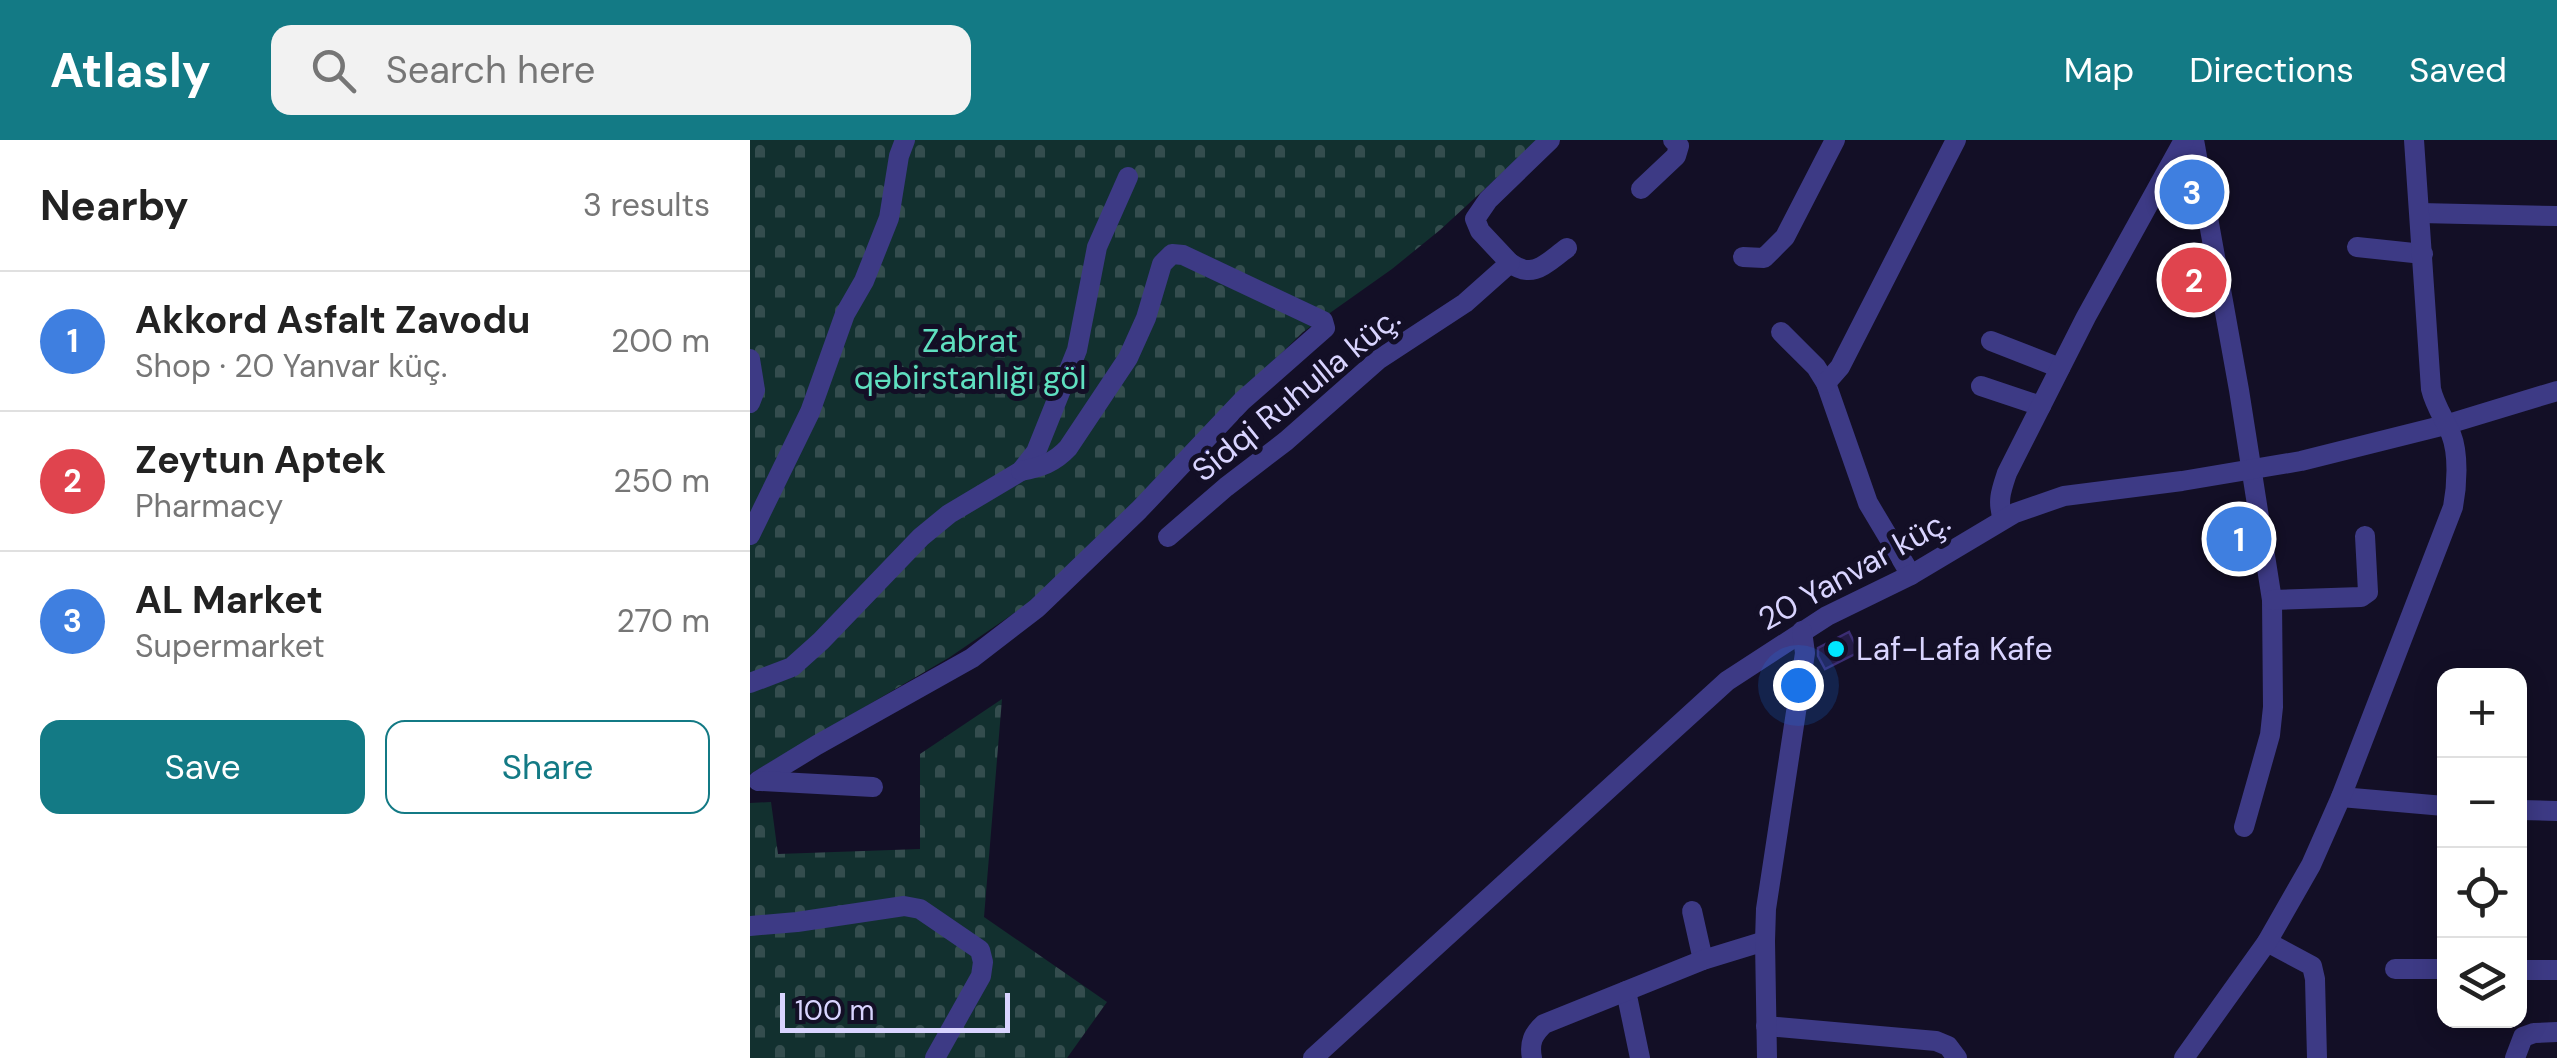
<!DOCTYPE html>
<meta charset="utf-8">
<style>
:root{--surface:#fff;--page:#f2f2f2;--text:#222;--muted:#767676;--line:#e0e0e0;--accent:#137a85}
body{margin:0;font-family:"DM Sans",sans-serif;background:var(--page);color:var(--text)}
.controls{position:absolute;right:30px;bottom:30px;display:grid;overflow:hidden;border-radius:20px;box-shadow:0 5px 25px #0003}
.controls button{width:90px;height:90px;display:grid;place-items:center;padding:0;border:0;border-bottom:2px solid var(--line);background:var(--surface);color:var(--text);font:50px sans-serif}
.scale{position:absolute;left:30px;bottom:25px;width:230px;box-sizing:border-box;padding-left:10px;border:5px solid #d9d4ff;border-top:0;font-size:28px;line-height:35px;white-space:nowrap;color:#d9d4ff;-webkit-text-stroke:8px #130f26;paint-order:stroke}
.you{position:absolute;left:1048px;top:545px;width:35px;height:35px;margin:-25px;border:8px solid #fff;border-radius:50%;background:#1a73e8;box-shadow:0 0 0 15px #1a73e833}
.badge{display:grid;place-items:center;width:65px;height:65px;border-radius:50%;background:var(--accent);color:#fff;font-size:32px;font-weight:700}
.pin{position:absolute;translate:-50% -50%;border:5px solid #fff;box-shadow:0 2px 10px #0006}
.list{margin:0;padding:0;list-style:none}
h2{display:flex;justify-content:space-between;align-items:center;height:130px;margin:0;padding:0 40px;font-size:42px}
h2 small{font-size:32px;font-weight:400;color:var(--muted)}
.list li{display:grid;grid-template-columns:65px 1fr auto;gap:30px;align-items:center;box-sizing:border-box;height:140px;padding:0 40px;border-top:2px solid var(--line)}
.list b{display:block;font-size:38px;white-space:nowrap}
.list p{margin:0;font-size:32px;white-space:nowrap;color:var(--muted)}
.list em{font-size:32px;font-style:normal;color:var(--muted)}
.actions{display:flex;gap:20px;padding:30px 40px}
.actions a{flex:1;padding:22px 0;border:2px solid var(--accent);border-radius:20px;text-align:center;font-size:35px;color:var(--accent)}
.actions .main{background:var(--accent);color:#fff}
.icon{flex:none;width:55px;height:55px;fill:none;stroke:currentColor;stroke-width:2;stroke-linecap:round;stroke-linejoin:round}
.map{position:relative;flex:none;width:1807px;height:918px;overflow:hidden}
header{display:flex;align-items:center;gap:60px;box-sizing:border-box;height:140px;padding:0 50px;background:var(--accent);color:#fff}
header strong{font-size:48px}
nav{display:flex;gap:55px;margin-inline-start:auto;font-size:35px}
.search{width:700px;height:90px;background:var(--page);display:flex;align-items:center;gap:25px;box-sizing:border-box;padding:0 35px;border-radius:20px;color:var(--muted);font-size:38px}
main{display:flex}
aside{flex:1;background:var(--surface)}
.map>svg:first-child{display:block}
.cemetery{fill:url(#cemetery-stones)}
.building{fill:#241b47;stroke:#3b2d73;stroke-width:2.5}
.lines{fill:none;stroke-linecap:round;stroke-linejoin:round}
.minor{stroke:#3d3a85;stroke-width:20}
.poi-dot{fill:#00e5ff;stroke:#130f26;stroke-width:4}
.labels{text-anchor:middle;stroke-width:10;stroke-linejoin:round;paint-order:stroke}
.park-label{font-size:32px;fill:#5fe0c0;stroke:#130f26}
.street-label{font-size:32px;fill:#d9d4ff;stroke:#130f26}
.poi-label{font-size:32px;fill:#d9d4ff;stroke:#130f26;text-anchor:start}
</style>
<header>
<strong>Atlasly</strong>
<div class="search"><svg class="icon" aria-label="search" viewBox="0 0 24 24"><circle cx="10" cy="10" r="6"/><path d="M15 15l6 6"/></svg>Search here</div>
<nav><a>Map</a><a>Directions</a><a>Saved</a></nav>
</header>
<main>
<aside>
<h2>Nearby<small>3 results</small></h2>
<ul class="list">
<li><span class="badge" style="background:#3f7fe0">1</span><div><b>Akkord Asfalt Zavodu</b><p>Shop · 20 Yanvar küç.</p></div><em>200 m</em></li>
<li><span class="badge" style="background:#e0444e">2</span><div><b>Zeytun Aptek</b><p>Pharmacy</p></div><em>250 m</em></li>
<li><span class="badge" style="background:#3f7fe0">3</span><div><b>AL Market</b><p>Supermarket</p></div><em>270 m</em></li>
</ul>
<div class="actions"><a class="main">Save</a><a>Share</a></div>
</aside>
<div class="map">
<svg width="1807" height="918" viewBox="0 0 1807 918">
<defs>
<pattern id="cemetery-stones" width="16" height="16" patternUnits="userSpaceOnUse" patternTransform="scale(2.5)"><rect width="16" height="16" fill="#12302f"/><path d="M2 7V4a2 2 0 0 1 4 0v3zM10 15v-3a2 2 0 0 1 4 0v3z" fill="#344d4e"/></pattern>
</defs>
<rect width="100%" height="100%" fill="#130f26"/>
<g class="cemetery">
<path d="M0,0H788L690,90L642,129L553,192L490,254L380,371L279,463L200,517L0,634Z"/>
<path d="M252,559L234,777L357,862L317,918H0V663L21,662L28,714L170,709V614Z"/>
</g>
<path class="building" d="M1099,492L1109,512L1075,529L1068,516V508Z"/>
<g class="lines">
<g class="minor">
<path d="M1444,0L1489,250L1522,460L1523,567L1520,595L1494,687"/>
<path d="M891,49L926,16L929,6L923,0"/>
<path d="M1670,73L1807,76"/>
<path d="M1607,107L1673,114"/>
<path d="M993,117L1014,118L1035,97L1085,0"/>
<path d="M760,123C784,140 796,123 817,108"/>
<path d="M1031,192L1066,227L1076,243L1118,363L1161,435"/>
<path d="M1241,201L1310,228"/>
<path d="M0,219L5,250L0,263"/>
<path d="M1076,243L1090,227L1206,0"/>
<path d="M1231,246L1291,266"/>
<path d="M1253,379C1247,361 1251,351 1257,333L1336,177L1434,0"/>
<path d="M0,395L60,272L95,174L114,141L139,78L149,16L155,0"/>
<path d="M418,397L476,347L536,301L628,220L715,163L760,123L730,91L725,79L738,60L800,0"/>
<path d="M1522,460L1611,457L1618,452L1615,396"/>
<path d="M0,543L42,527L71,501L171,397L199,374L271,331L286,312L327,210L347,107L378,37"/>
<path d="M8,641L67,605L222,518L287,468L389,370L492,261L575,188L573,181L433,115L422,114L412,124L396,178L378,218L318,308C304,323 291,327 271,331"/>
<path d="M11,641L123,647"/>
<path d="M1591,657L1694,666"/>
<path d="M1770,670L1807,671"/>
<path d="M942,771L953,820"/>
<path d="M0,786L47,782L154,766L170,769L230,810L233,822L231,836L185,918"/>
<path d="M1517,802L1562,826L1565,839L1567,918"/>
<path d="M1645,829H1694"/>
<path d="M1770,830H1807"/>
<path d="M876,851L890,918"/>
<path d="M1016,886L1186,901L1198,906L1207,918"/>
<path d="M563,918L977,541L1077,476L1161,435L1265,373L1314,356L1432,341L1551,321L1695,285L1807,251"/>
<path d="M782,918C779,903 783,894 794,884L953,820L1015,801"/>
<path d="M1017,918L1015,801L1016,769L1055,513L1052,491"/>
<path d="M1434,918L1517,802L1561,725L1591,657L1703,367C1707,346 1709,314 1701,294C1694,278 1685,266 1681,249L1664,0"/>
<path d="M1765,918L1773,897L1784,893L1807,892"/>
</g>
</g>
<circle class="poi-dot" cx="1086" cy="509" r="10"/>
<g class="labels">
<g class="park-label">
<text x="220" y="212">Zabrat<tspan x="220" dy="37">qəbirstanlığı göl</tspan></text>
</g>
<g class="street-label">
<text transform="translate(546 254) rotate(-39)" y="11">Sidqi Ruhulla küç.</text>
<text transform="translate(1104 430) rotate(-29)" y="11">20 Yanvar küç.</text>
</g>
<g class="poi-label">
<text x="1106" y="520">Laf-Lafa Kafe</text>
</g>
</g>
</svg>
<div class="controls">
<button>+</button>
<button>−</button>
<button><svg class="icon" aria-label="locate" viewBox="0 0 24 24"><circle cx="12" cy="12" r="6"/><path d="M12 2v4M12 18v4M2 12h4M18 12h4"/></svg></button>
<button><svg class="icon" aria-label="layers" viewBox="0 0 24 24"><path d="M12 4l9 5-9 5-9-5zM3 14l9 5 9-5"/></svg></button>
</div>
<div class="scale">100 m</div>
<div class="you"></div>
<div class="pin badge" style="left:1489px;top:399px;background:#3f7fe0">1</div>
<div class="pin badge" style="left:1444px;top:140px;background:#e0444e">2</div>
<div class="pin badge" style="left:1442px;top:52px;background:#3f7fe0">3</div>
</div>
</main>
